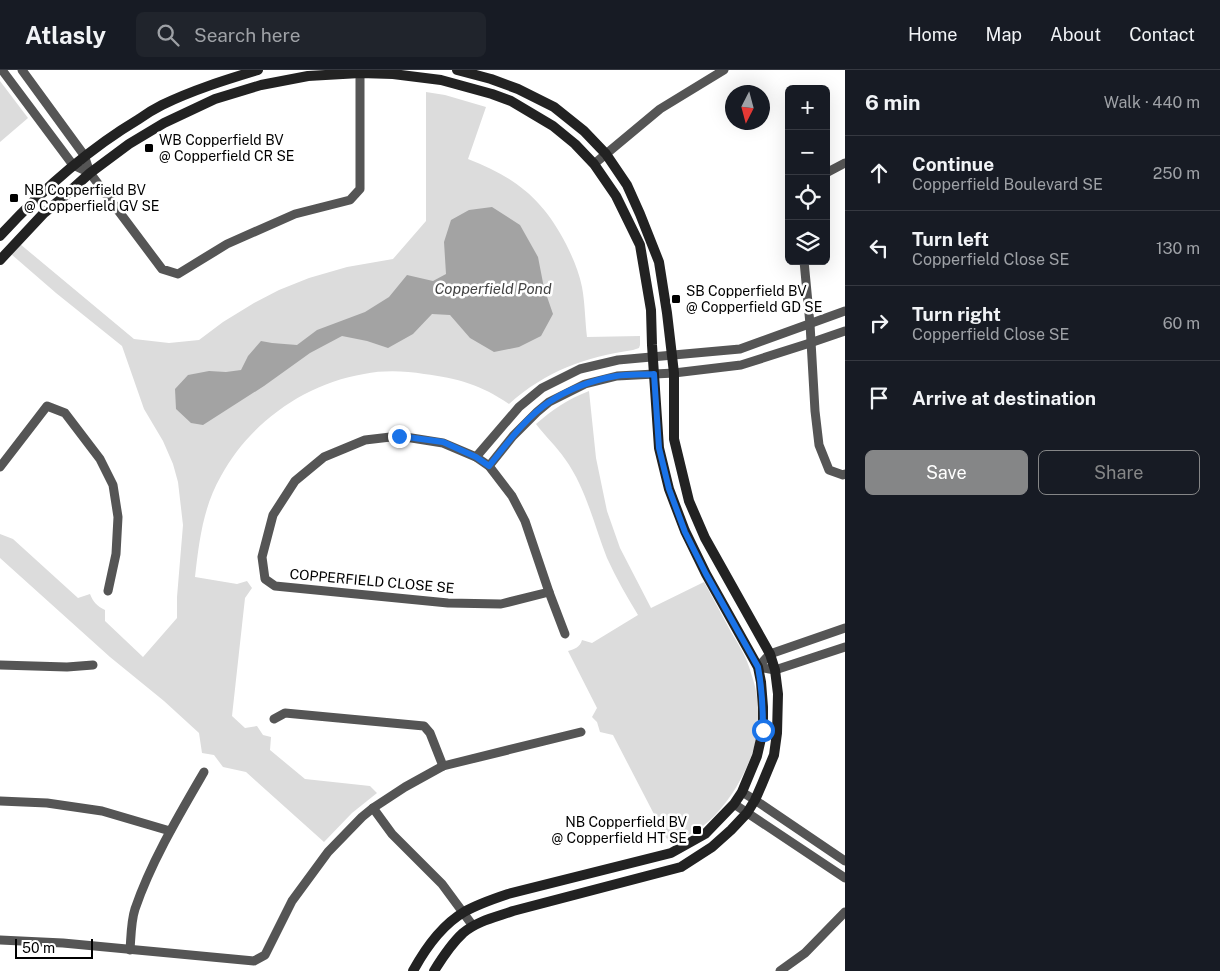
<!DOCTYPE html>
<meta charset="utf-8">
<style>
:root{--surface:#171b24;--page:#20242c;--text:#f1f3f6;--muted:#9ea1a6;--line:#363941;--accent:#858687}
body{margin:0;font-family:"Public Sans",sans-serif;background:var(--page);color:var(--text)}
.controls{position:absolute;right:15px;top:15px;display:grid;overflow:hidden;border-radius:8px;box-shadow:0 5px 20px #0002}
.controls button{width:45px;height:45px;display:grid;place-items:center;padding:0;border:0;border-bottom:1px solid var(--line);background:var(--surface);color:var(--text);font:25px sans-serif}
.compass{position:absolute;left:725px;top:15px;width:45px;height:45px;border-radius:50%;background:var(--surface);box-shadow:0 5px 20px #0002;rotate:186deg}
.scale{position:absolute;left:15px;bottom:12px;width:78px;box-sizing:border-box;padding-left:5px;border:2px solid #000;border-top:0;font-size:14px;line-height:18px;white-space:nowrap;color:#000;-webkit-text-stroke:4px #fff;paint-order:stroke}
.stop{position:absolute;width:15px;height:15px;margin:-11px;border:4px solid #1a73e8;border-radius:50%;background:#fff}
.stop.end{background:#1a73e8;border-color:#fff;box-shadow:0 1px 5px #0008}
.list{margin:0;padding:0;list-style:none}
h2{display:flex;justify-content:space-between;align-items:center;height:65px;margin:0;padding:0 20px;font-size:21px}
h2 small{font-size:16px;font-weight:400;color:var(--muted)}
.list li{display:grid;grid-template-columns:32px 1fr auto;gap:15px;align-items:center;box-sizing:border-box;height:75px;padding:0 20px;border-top:1px solid var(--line)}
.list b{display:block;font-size:19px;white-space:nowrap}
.list p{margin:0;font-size:16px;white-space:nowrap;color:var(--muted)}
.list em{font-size:16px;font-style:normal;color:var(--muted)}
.actions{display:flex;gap:10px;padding:15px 20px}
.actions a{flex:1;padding:11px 0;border:1px solid var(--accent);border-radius:8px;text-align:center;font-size:18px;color:var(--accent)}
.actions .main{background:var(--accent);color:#fff}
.icon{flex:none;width:28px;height:28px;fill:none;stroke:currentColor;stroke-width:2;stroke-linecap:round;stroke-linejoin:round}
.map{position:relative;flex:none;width:845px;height:901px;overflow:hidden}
header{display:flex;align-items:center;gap:30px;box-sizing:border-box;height:70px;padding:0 25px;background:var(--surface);border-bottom:1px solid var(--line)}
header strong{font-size:24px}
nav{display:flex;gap:28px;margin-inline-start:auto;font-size:18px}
.search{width:350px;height:45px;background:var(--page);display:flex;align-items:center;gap:12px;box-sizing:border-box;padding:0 18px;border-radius:8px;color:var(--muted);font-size:19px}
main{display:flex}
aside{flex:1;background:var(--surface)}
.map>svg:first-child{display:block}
.green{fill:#dcdcdc}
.water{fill:#a3a3a3}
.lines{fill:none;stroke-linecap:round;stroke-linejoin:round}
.street{stroke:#555;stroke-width:9}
.secondary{stroke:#222;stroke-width:10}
.route{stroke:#1a73e8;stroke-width:6}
.poi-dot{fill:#000;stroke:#fff;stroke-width:2}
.labels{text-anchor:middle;stroke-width:5;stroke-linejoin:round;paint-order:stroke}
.poi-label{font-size:14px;fill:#000;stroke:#fff;text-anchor:start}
.street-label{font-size:14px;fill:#000;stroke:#fff}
.water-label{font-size:15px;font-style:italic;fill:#444;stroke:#fff}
</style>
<header>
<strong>Atlasly</strong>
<div class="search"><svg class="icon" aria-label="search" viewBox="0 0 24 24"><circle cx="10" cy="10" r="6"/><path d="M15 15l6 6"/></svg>Search here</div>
<nav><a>Home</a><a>Map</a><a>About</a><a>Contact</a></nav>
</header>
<main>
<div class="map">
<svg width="845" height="901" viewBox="0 0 845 901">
<rect width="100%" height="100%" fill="#fff"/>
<g class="green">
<path d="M0,11L28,48L0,72Z"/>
<path d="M426,22L445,25L486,37L468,89C515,107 543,129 566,174C573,188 579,202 582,217C585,233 585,250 587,267L640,266V275L639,278L633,280C585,287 546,301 509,334C481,315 458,308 424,304C405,301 384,300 364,304C304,314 250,353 221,406C203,437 199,472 195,507L237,514L247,511L252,518L245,528L232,646L245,658L257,656L263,665L271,667L270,680L305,709L370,716L377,723L352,743L324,772L246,702L223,697L214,685L202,683L199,663L164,631L110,587L0,488V464L13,469L78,528L90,524C93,532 97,536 105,540V551L143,587L177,548V527L183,455L178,412L173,394L163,371L144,339L122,276L56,223L11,184L20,174L134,269L169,273L199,270L223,252L254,233L279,220L309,208L347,197L393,189L426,151Z"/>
<path d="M589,321L596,388L607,441L620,478L651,538L704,512C713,528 722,545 731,562C739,575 747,588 751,603C757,620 760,640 758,659C754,691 733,729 709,751C698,761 683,768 670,775L613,665L600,662L597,652L592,647L597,638L568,581C575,579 580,577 582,570L592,573L638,545C627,527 616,508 607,488C594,455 586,418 565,389C557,377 545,366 536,354C552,340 568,329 589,321Z"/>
</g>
<path class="water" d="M492,137L520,155L538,187L544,218L553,244L541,266L519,277L494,282L470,268L450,245L432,244L413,264L388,278L367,271L342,266L310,283L264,316L203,355L191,353L176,339L175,319L188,305L209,301L226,302L241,300L248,286L261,271L272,273L297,275L317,260L365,242L389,227L407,205L433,211L446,204L444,172L451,150L469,140Z"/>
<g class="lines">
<g class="street">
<path d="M2,0L73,95L90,103"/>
<path d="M22,0L84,85L90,103L162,199L178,204L227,174L295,144L350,130L360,119V3"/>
<path d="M594,94L660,39L724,0"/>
<path d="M826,103L845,93"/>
<path d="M804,191L810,254L815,341L819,375L829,400L843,405L845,404"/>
<path d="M399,366L443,373L476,387L489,396L512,426L525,451L549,522L501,534L448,533L275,516L265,509L262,487L273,445L295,411L324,387L365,370Z"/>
<path d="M476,387L519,337L542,318L580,299L618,290L740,279L845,241"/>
<path d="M489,396L513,366L537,342L549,332L585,314L617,306L674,303L741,295L810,273L845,261"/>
<path d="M0,397L47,336L65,343L100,389L113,415L118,447L116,484L108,521"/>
<path d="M549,522L565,564"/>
<path d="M0,595L67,597L93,595"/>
<path d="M758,597L770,584L845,558"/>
<path d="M758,597L775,600L845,577"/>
<path d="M274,649L285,643L424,656L430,663L443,696"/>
<path d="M742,722L755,730L845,791"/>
<path d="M0,731L47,733L102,741L170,761"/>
<path d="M734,734L845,808"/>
<path d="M373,738L392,764L442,814L473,856"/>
<path d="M0,870L63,873L254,891L265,885L292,831L328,782L362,747L373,738L405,717L443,696L581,662"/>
<path d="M130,880C131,867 131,851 135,839C151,792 179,745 204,702"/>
<path d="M780,901L805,883L845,842"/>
</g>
<g class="secondary">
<path d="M0,166C41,121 87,80 139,49C146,44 154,39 162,35C193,20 225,10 258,0"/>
<path d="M0,190L44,143L60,130L90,103L129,74L164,53L215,29L261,15L308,6L360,3L393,4L441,10L492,24L511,31L553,56L575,74L594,94L616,126L640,175L651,240L652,275L659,378L669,419L685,461L706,504L758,597L761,612L763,637V660L757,686L742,722L734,734L705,764L671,783L508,824C493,829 478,834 464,842C442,855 425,879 413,901"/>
<path d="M434,901C442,888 451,874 463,863C477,851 496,847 513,841L681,797L712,777L731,760L747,743L755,730L762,714L774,685L777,663L778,624L775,600L770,584L705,468L689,431L674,369V303L667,243L659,192L640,144L627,115L606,84L584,61L554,37L518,19L491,9L457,0"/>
</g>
</g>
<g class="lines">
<path class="route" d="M399,366L443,372L476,387L489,396C506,375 525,348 549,332C569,319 593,310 616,306C629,304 642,305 654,304L659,378L669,419L685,462L706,504L758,597C762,618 763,639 763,660"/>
</g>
<g class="poi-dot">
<rect x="144" y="73" width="10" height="10" rx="2.5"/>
<rect x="9" y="123" width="10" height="10" rx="2.5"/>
<rect x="671" y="224" width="10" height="10" rx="2.5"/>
<rect x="692" y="755" width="10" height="10" rx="2.5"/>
</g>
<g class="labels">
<g class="poi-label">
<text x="159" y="75">WB Copperfield BV<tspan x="159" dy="16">@ Copperfield CR SE</tspan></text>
<text x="24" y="125">NB Copperfield BV<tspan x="24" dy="16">@ Copperfield GV SE</tspan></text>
<text x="686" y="226">SB Copperfield BV<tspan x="686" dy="16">@ Copperfield GD SE</tspan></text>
<text x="687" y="757" text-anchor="end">NB Copperfield BV<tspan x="687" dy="16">@ Copperfield HT SE</tspan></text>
</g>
<g class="street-label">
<text transform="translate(372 511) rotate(5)" y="5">COPPERFIELD CLOSE SE</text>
</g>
<g class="water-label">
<text x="493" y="224">Copperfield Pond</text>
</g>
</g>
</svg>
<div class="controls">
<button>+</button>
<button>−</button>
<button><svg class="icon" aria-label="locate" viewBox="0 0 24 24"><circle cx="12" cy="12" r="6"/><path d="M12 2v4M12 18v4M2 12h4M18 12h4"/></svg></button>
<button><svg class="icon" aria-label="layers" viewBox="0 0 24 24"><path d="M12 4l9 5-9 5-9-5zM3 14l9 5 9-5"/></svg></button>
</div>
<svg class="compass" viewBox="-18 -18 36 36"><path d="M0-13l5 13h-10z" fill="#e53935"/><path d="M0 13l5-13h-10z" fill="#9ea1a6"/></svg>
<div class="scale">50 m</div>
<div class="stop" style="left:763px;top:660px"></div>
<div class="stop end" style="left:399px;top:366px"></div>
</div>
<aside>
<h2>6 min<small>Walk · 440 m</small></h2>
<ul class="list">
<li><svg class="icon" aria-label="ahead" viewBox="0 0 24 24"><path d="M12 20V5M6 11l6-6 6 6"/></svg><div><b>Continue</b><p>Copperfield Boulevard SE</p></div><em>250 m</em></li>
<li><svg class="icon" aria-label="left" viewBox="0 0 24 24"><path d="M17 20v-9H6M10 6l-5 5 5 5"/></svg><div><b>Turn left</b><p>Copperfield Close SE</p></div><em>130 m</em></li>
<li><svg class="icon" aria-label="right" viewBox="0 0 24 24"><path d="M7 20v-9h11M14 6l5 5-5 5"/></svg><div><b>Turn right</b><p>Copperfield Close SE</p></div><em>60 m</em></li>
<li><svg class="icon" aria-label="arrive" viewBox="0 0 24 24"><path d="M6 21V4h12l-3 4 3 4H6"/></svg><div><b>Arrive at destination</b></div></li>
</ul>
<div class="actions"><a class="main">Save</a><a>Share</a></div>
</aside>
</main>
